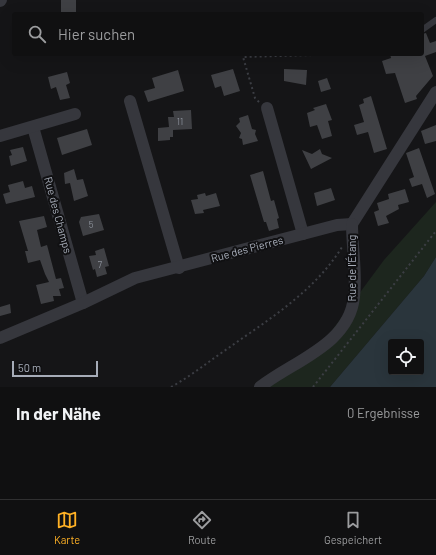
<!DOCTYPE html>
<html lang="de">
<meta charset="utf-8">
<style>
:root{--surface:#101011;--page:#19191a;--text:#f1f3f6;--muted:#9c9d9f;--line:#303031;--accent:#ffb125}
body{margin:0;font-family:Barlow,sans-serif;background:var(--page);color:var(--text)}
.controls{position:absolute;right:12px;bottom:12px;display:grid;overflow:hidden;border-radius:4px;box-shadow:0 4px 16px #0002}
.controls button{width:36px;height:36px;display:grid;place-items:center;padding:0;border:0;border-bottom:1px solid var(--line);background:var(--surface);color:var(--text);font:20px sans-serif}
.scale{position:absolute;left:12px;bottom:10px;width:86px;box-sizing:border-box;padding-left:4px;border:2px solid #a6acb8;border-top:0;font-size:11px;line-height:14px;white-space:nowrap;color:#a6acb8;-webkit-text-stroke:3px #101012;paint-order:stroke}
.list{margin:0;padding:0;list-style:none}
h2{display:flex;justify-content:space-between;align-items:center;height:52px;margin:0;padding:0 16px;font-size:17px}
h2 small{font-size:13px;font-weight:400;color:var(--muted)}
.icon{flex:none;width:22px;height:22px;fill:none;stroke:currentColor;stroke-width:2;stroke-linecap:round;stroke-linejoin:round}
.map{position:relative;flex:none;width:436px;height:387px;overflow:hidden}
.search{position:absolute;background:var(--surface);box-shadow:0 4px 16px #0002;left:12px;right:12px;top:12px;height:44px;display:flex;align-items:center;gap:10px;box-sizing:border-box;padding:0 14px;border-radius:4px;color:var(--muted);font-size:15px}
.sheet{height:112px;background:var(--surface)}
nav{display:flex;justify-content:space-around;align-items:center;box-sizing:border-box;height:56px;border-top:1px solid var(--line);background:var(--surface);font-size:11px;color:var(--muted)}
nav a{display:grid;justify-items:center;gap:2px}
nav .on{color:var(--accent)}
.map>svg:first-child{display:block}
.green{fill:#1d261e}
.water{fill:#2a353c;fill-rule:evenodd}
.building{fill:#3f4044}
.lines{fill:none;stroke-linecap:round;stroke-linejoin:round}
.path{stroke:#3c3e44;stroke-width:2;stroke-dasharray:2 3;stroke-linecap:butt}
.service{stroke:#36373d;stroke-width:6}
.minor{stroke:#36373d;stroke-width:12}
.labels{text-anchor:middle;stroke-width:4;stroke-linejoin:round;paint-order:stroke}
.number-label{font-size:9px;fill:#8c919b}
.street-label{font-size:11px;fill:#a6acb8;stroke:#101012}
</style>
<div class="map">
<svg width="436" height="387" viewBox="0 0 436 387">
<rect width="100%" height="100%" fill="#151517"/>
<path class="green" d="M436,202V257L424,276L330,387H256L310,360L384,260Z"/>
<path class="water" d="M436,257V387H330L424,276ZM391,342H421V372H391Z"/>
<g class="building">
<rect x="61" y="0" width="15" height="14"/>
<path d="M426,33L430,43L436,41V52L425,56L433,76L416,96L417,99L405,103L395,73L386,74L382,61L391,58L390,54H422V34Z"/>
<path d="M233,69L240,91L224,96L221,86L215,88L211,75Z"/>
<path d="M284,69L307,70L306,85L284,81Z"/>
<path d="M178,70L184,91L148,102L144,91L155,88L152,78Z"/>
<path d="M67,72L70,83L66,85L70,98L60,100L56,87L51,89L48,77Z"/>
<path d="M327,78L331,89L321,92L318,81Z"/>
<path d="M371,96L387,149L374,153L368,132L357,135L354,125L364,122L359,105L364,103L363,99Z"/>
<path d="M326,104L332,120L328,121L332,136L322,139L317,125L310,127L307,113L315,110L313,108Z"/>
<path d="M191,110L192,129L173,130V137H170V140L158,141V128L169,127L168,117H174L173,111Z"/>
<path d="M248,115L252,129L256,130L255,134L258,141L243,145L242,139L239,138L241,133L236,126L240,122L239,118Z"/>
<path d="M436,125V141L425,144L421,131Z"/>
<path d="M87,129L92,145L62,155L57,138Z"/>
<path d="M23,147L27,161L11,166L9,156L12,155L10,150Z"/>
<path d="M419,148L435,194L427,198L422,184L412,187L409,179L414,177L406,153Z"/>
<path d="M320,149L322,154L332,158L311,169L302,150L312,154Z"/>
<path d="M74,169L77,180L83,179L88,196L74,201L70,183L65,184L64,173Z"/>
<path d="M263,171L271,201L274,200L279,218L277,219L279,228L269,231L266,222H264L250,175Z"/>
<path d="M23,181L25,188L32,186L35,197L6,204L3,194L10,192L8,185Z"/>
<path d="M331,188L335,200L317,206L314,193Z"/>
<path d="M405,189L409,202L398,205L399,209L386,216L389,223L378,226L374,212L379,210L377,203L389,199L388,194Z"/>
<path d="M205,193L206,196L216,193L220,206L203,210L204,213L195,214L191,200L198,199L197,195Z"/>
<path d="M99,214L104,230L83,236L79,222L81,217Z"/>
<path d="M44,216L47,227L37,230L41,247L47,245L56,279L61,278L64,288L59,289L61,296H53L54,301L41,304L36,285L49,282L45,274L40,260L28,263L25,251H28L19,221Z"/>
<path d="M104,248L109,266L105,267L107,274L97,277L95,269L93,270L89,256L96,255L95,251Z"/>
<path d="M10,304L11,313L0,316V307Z"/>
</g>
<g class="lines">
<g class="path">
<path d="M259,102L255,98L243,57L350,54"/>
<path d="M171,387C191,376 208,362 227,349C268,320 315,291 342,247"/>
<path d="M313,387L436,231"/>
</g>
<path class="service" d="M422,30L436,20"/>
<g class="minor">
<path d="M0,1L1,0"/>
<path d="M130,101L179,268"/>
<path d="M267,108L303,234"/>
<path d="M33,127L83,303"/>
<path d="M0,136L75,114"/>
<path d="M352,224L436,92"/>
<path d="M0,338L83,303L135,278L337,225L352,224"/>
<path d="M260,387C293,361 349,345 354,297C357,273 352,248 352,224"/>
</g>
</g>
<g class="labels">
<g class="number-label">
<text x="180" y="125">11</text>
<text x="91" y="228">5</text>
<text x="100" y="268">7</text>
</g>
<g class="street-label">
<text transform="translate(58 215) rotate(75)" y="4">Rue des Champs</text>
<text transform="translate(247 249) rotate(-15)" y="4">Rue des Pierres</text>
<text transform="translate(352 268) rotate(-90)" y="4">Rue de l'Étang</text>
</g>
</g>
</svg>
<div class="controls">
<button><svg class="icon" aria-label="locate" viewBox="0 0 24 24"><circle cx="12" cy="12" r="6"/><path d="M12 2v4M12 18v4M2 12h4M18 12h4"/></svg></button>
</div>
<div class="scale">50 m</div>
<div class="search"><svg class="icon" aria-label="search" viewBox="0 0 24 24"><circle cx="10" cy="10" r="6"/><path d="M15 15l6 6"/></svg>Hier suchen</div>
</div>
<section class="sheet">
<h2>In der Nähe<small>0 Ergebnisse</small></h2>
<ul class="list">
</ul>
</section>
<nav>
<a class="on"><svg class="icon" aria-label="map" viewBox="0 0 24 24"><path d="M3 6l6-2 6 2 6-2v14l-6 2-6-2-6 2zM9 4v14M15 6v14"/></svg>Karte</a>
<a><svg class="icon" aria-label="directions" viewBox="0 0 24 24"><path d="M12 3l9 9-9 9-9-9zM9 14v-3h6M13 9l2 2-2 2"/></svg>Route</a>
<a><svg class="icon" aria-label="saved" viewBox="0 0 24 24"><path d="M7 4h10v16l-5-4-5 4z"/></svg>Gespeichert</a>
</nav>
